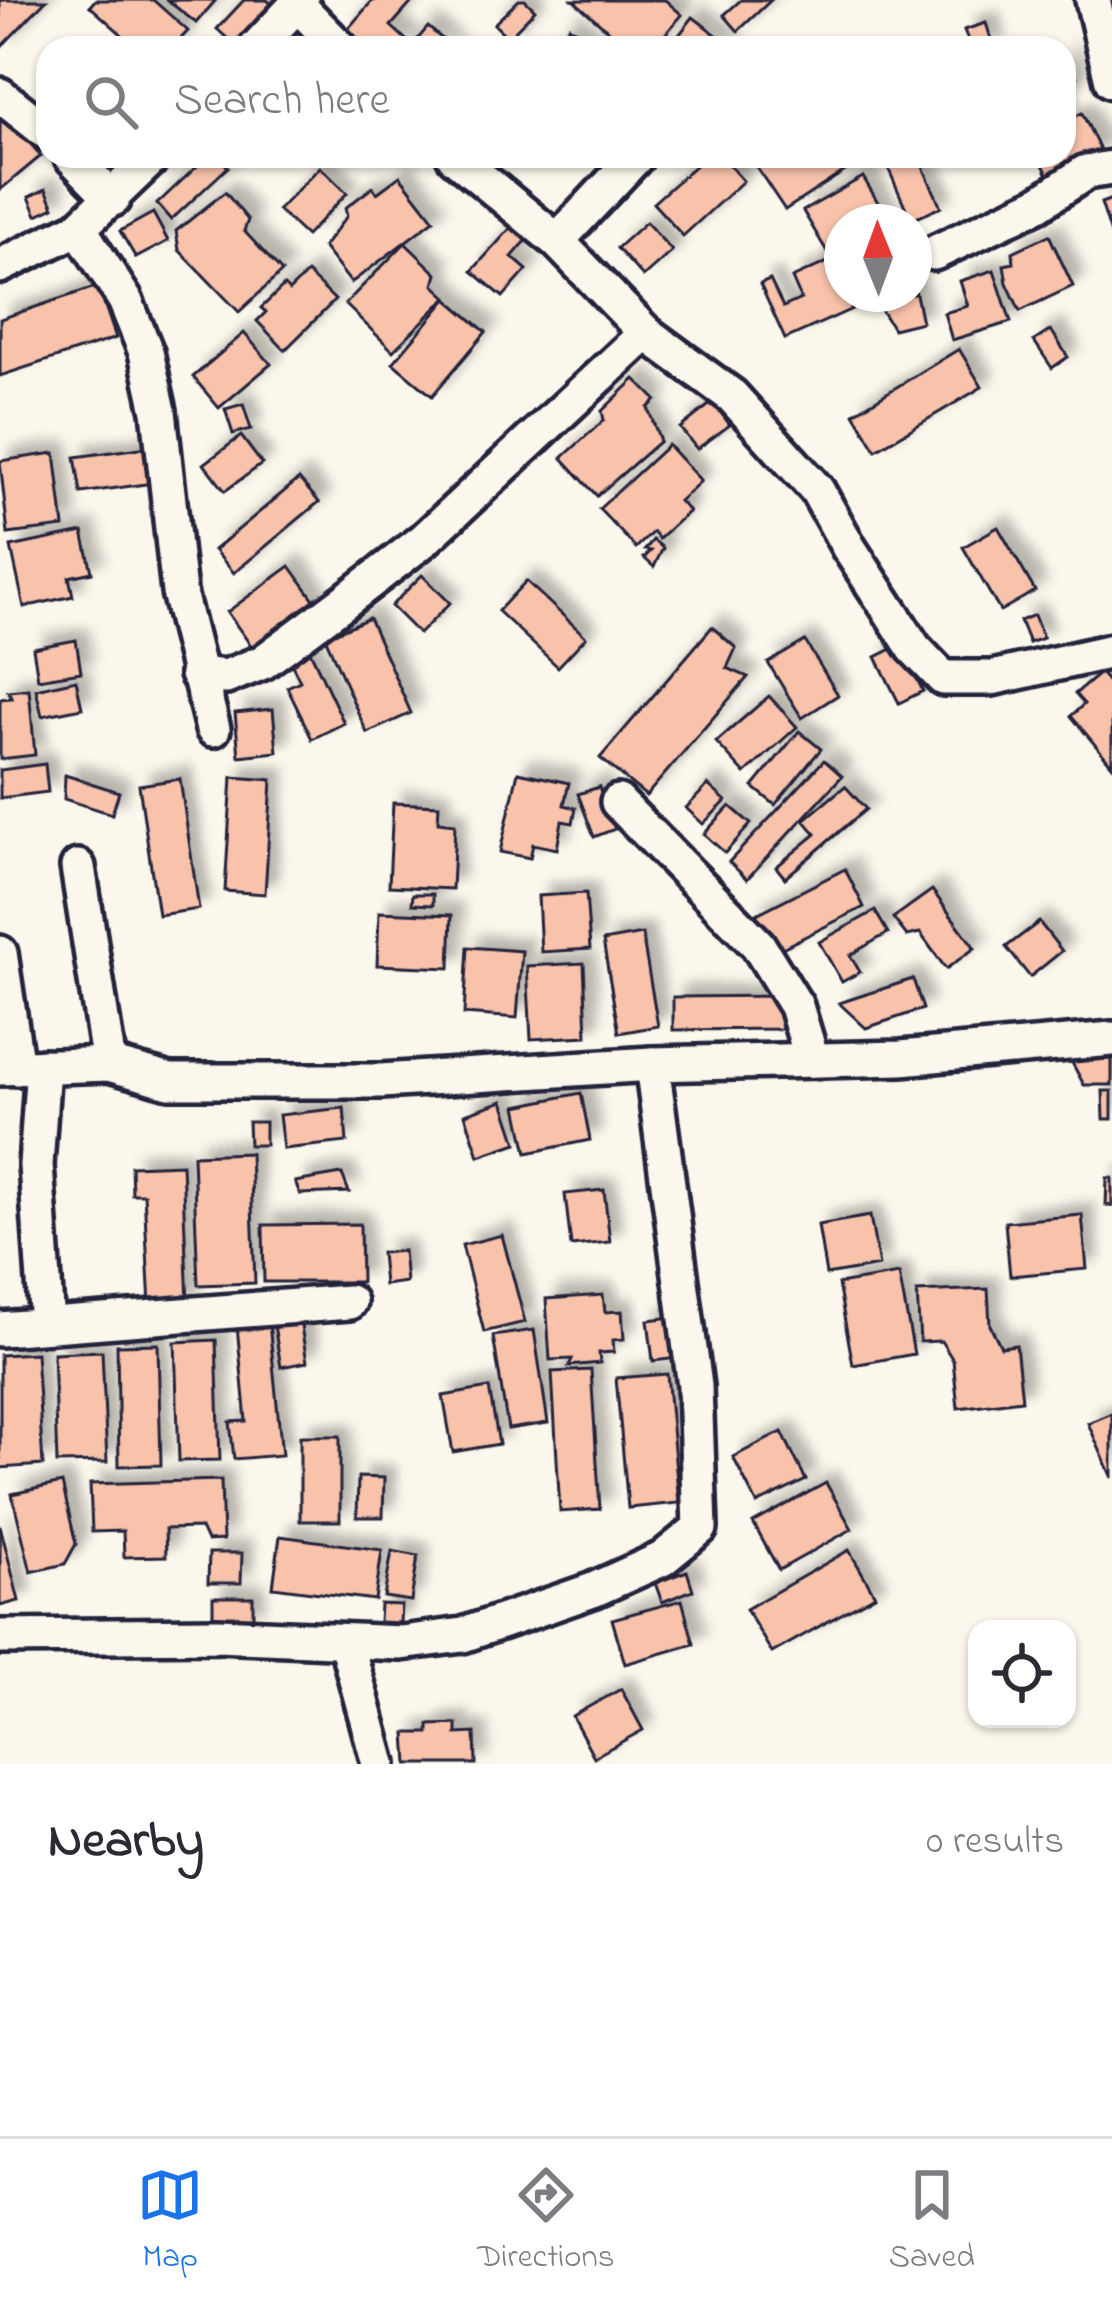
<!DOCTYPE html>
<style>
:root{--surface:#fff;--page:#f7f7f7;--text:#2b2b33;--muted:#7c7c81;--line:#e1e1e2;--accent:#1a73e8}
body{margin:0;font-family:"Indie Flower",sans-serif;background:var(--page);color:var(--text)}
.controls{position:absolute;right:36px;bottom:36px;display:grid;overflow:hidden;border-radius:24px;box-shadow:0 3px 9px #0004}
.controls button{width:108px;height:108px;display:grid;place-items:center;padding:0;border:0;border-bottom:3px solid var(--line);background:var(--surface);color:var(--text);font:60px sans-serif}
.compass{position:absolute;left:824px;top:204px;width:108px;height:108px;border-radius:50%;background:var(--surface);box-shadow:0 3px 9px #0004;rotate:359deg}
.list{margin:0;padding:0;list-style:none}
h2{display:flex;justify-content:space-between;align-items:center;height:156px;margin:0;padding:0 48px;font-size:51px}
h2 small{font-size:39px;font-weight:400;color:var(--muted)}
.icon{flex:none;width:66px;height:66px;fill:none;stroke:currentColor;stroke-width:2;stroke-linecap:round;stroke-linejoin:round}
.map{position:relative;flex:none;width:1112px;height:1764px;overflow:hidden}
.search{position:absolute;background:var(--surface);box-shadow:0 3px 9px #0004;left:36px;right:36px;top:36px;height:132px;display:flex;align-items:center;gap:30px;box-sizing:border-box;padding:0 42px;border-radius:36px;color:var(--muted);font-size:45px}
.sheet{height:372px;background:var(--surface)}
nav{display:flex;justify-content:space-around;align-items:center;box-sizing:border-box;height:168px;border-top:3px solid var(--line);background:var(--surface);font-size:33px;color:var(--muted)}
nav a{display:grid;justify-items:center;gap:6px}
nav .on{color:var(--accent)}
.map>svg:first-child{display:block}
.building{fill:#f8c2ab;stroke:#22223b;stroke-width:3;filter:url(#shadow)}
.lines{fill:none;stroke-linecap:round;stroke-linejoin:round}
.minor-casing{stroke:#22223b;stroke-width:42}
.minor{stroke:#fbf7ec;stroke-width:33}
</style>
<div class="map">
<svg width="1112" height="1764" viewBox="0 0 1112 1764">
<defs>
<filter id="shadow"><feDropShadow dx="11" dy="-11" stdDeviation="6" flood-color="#0004"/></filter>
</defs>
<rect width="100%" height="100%" fill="#fbf7ec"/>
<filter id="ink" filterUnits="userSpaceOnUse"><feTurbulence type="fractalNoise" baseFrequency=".00833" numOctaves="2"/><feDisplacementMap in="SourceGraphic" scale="24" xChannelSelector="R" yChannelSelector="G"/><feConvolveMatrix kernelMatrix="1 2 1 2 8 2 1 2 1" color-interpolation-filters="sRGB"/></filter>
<g filter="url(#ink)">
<g class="building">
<path d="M0,0H46L0,48Z"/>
<path d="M95,0H153L188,31L172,48H137L90,6Z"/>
<path d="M167,0H216L196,23Z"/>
<path d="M244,0H267L279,11L244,48H238L217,29Z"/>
<path d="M373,0H414L391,26L412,45L409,48H366L346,31Z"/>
<path d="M519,0H525L535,10L508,38L494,24Z"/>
<path d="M573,0H665L682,15L653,48H628Z"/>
<path d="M741,0H771L738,31L724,15Z"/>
<path d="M693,17L731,46V48H669Z"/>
<path d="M986,23L994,48H971L964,30Z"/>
<path d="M569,26L599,48H552Z"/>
<path d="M428,27L453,48H410Z"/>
<path d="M1064,54L1077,77L1073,90L1064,96Z"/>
<path d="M0,108L41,156L0,190Z"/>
<path d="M1082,113L1101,152L1049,177L1039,156H1064V122Z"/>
<path d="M208,156H218L228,167L171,220L157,204Z"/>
<path d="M706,156H721L743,181L683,236L653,203Z"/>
<path d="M768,156H839L848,169L785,210L755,165Z"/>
<path d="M903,156H918L941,207L911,220L886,163Z"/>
<path d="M320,167L347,193L306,236L278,210Z"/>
<path d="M400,176L434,220L351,283L323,247L347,216L345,208L373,187L377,193Z"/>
<path d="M863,177L889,221L842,222V248L829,255L803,211Z"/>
<path d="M46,189L54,207L37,215L29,197Z"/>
<path d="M225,192L248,220L244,231L282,272L239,312L179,250L176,231Z"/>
<path d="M1112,199V237L1101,203Z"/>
<path d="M153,213L168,241L136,258L120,231Z"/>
<path d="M646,222L672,251L643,277L617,248Z"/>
<path d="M515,223L530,236L512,257L527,270L503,297L472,271Z"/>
<path d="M1049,235L1073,286L1020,311L1007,283L1004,265L1014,263L1013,252Z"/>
<path d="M405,243L437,274L434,285L447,297L393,351L345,304Z"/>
<path d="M830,261L852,309L785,339L760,284L770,280L783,307L801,299L792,278Z"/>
<path d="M994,270L1011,322L952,340L944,313L968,306L960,281Z"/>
<path d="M307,273L335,300L285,350L257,321L266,312L261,308L284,286L289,291Z"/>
<path d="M914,285L922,322L893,329L881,310L877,294H864H914Z"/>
<path d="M98,286L116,338L0,376V319Z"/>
<path d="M447,299L486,332L432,396L393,363Z"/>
<path d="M1051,330L1068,357L1052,368L1034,341Z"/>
<path d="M244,333L271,364L219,408L193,377Z"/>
<path d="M959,349L982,387L876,450L854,413Z"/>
<path d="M635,379L656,400L648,408L660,441L597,496L562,458L604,420L602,411Z"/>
<path d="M713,402L730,425L697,449L680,428Z"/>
<path d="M243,404L251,429L233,434L225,409Z"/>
<path d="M241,436L262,464L225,491L204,464Z"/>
<path d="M668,445L701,481L679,501L689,511L659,539L653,532L636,548L599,509Z"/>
<path d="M148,447L153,483L81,493L75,457Z"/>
<path d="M55,453L64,527L8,534L0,461Z"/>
<path d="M299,479L319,502L234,573L214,550Z"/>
<path d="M998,527L1035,591L1000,611L963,547Z"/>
<path d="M83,532L92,572L69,577L73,596L24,607L11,547Z"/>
<path d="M653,540L663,548L654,567L644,558L651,551L645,550Z"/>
<path d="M290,566L320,608L257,654L227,612Z"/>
<path d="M422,575L450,603L419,634L391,606Z"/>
<path d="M526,581L586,637L558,667L498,611Z"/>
<path d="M1034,615L1043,638L1029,643L1020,621Z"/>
<path d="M369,618L411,713L367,733L325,637Z"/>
<path d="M712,627L736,648L727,668L748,677L646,796L600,758Z"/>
<path d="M76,640L81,672L38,679L33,648Z"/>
<path d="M805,641L838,695L802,718L768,663Z"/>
<path d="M900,645L923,691L899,703L876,657Z"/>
<path d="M310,651L344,723L312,739L287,687L300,681L290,661Z"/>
<path d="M1100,673L1112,687V765L1071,716L1084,704L1075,694Z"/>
<path d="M76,680L82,708L42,716L36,689Z"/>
<path d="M29,689L35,755L0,759V699L12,698L8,691Z"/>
<path d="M769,696L797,727L745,774L716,742Z"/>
<path d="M273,709L277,752L239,756L235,713Z"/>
<path d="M799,731L821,749L775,805L753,787Z"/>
<path d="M824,760L842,776L747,879L729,862Z"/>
<path d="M45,764L48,792L0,798V770Z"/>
<path d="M518,772L569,783L564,805L576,808L573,823L562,821L557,849L533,844L530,858L500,852Z"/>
<path d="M65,775L119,792L112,814L64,799Z"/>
<path d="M232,777L272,780L265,894L225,891Z"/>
<path d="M180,779L199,909L158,915L139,785Z"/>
<path d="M708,785L726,801L703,824L686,808Z"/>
<path d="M845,786L866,809L785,878L776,867L816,834L804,820Z"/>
<path d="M599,787L615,829L594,837L578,794Z"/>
<path d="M393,803L439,805L438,822L455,824L452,889L389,886Z"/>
<path d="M730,806L751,824L725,853L704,834Z"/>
<path d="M845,869L864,907L772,953L753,916Z"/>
<path d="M932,890L975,948L946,969L920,933L907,936L893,918Z"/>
<path d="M586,893L590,949L541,952L538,896Z"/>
<path d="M413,894H433V905L412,904Z"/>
<path d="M875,911L888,933L850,955L860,972L842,982L819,942Z"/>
<path d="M379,912L452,915L450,968L377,965Z"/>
<path d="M1039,922L1062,951L1030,977L1006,947Z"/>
<path d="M642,934L658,1026L619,1033L603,941Z"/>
<path d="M468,947L522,951L517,1018L464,1014Z"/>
<path d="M584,963L587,1036L531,1039L527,966Z"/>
<path d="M913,979L923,1009L866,1028L839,1003Z"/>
<path d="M785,996V1029L673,1030V997Z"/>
<path d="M1070,1059H1112V1085H1084Z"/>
<path d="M1103,1091H1112V1119H1104Z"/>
<path d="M581,1093L590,1140L527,1153L517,1106Z"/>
<path d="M503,1101L517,1143L479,1156L465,1114Z"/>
<path d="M344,1108L347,1142L283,1149L279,1115Z"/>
<path d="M248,1122H265V1145H249Z"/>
<path d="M250,1153L255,1283L198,1285L193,1155Z"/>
<path d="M182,1164L188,1304L150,1306L144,1194H132L131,1166Z"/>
<path d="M342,1174L349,1192L300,1194L295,1182Z"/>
<path d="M1107,1178H1112V1206L1106,1205Z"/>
<path d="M604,1190L610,1242L571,1246L565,1194Z"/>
<path d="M1082,1215L1087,1269L1010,1276L1005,1222Z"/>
<path d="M870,1216L879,1266L826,1275L818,1225Z"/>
<path d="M360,1224L361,1282H264L263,1225Z"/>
<path d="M502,1235L525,1322L484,1332L462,1245Z"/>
<path d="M403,1251L406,1282L384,1285L381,1253Z"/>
<path d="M899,1274L914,1354L853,1365L838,1284Z"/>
<path d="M988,1289L990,1325L1001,1347L1016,1345L1022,1400L958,1408L953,1360L941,1341L920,1342L917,1292Z"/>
<path d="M603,1295L605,1312L622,1311L624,1339L613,1340L614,1352L599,1353L600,1363L569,1366L572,1359L550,1360L546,1299Z"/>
<path d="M673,1317L678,1358L653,1361L648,1320Z"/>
<path d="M300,1320L307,1362L281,1367L274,1325Z"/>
<path d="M269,1323L282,1455L234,1459L230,1422L246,1421L237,1326Z"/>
<path d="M534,1330L548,1423L508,1429L493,1336Z"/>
<path d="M216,1340L220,1460L179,1461L175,1342Z"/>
<path d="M158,1344L161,1465L119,1466L117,1345Z"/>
<path d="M102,1351L107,1462L57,1463L53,1353Z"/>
<path d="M36,1353L43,1465L0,1468V1355Z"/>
<path d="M591,1370L600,1509L560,1512L552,1372Z"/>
<path d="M667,1374L679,1503L628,1508L616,1378Z"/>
<path d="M489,1388L499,1444L453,1452L443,1396Z"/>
<path d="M1112,1413V1478L1088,1423Z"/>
<path d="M782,1432L806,1480L757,1504L733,1457Z"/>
<rect x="300" y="1436" width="40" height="85"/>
<path d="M358,1477L384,1478L383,1517H357Z"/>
<path d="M221,1480L223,1540L207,1541L201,1528L165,1529L166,1556L124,1557L123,1531L92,1532L90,1484Z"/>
<path d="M62,1483L76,1544L65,1564L31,1572L12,1494Z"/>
<path d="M826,1483L852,1529L779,1570L753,1523Z"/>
<path d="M0,1525L19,1601L0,1606Z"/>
<path d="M280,1536L382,1550L375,1600L273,1587Z"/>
<path d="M849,1550L875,1595L772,1653L746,1609Z"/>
<path d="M392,1551L418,1556L411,1601L384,1597Z"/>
<path d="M209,1553H242L241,1583H208Z"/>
<path d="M687,1571L693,1590L662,1602L655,1583Z"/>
<rect x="213" y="1597" width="40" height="23"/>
<path d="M682,1600L694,1644L625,1664L612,1619Z"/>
<path d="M380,1604L401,1605L400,1623L379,1622Z"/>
<path d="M621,1689L643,1730L594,1757L572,1716Z"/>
<path d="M457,1724V1734L475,1733L476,1764H408L406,1733H429V1725Z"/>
</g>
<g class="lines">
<g class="minor-casing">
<g id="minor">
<path d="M1093,0L1112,81"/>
<path d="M297,4L340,48"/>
<path d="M256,48L301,0"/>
<path d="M0,95L48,133"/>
<path d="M71,156L113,199"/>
<path d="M454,156L557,241L646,333L732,396L817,490L849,548L914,648L943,678H992L1112,651"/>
<path d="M79,228L125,300L146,352L159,411L179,592L213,729"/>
<path d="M557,241L637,156"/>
<path d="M934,253L1038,204L1086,172L1112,168"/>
<path d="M0,266L79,228L154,156"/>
<path d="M197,674L226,677L263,662L345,601L424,540L646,333"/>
<path d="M618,802L758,945L796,1006L812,1060"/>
<path d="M78,867L109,1064"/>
<path d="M0,953L17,1068"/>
<path d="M43,1066L36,1165L47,1325"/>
<path d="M0,1068L109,1064L170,1081H381L652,1064L901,1058L1112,1039"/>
<path d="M0,1329L349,1302"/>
<path d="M0,1637L217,1635L401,1643L463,1635L593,1590L662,1559L700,1528L695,1386L652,1064"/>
<path d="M346,1642L379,1764"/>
</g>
</g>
<use href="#minor" class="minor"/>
</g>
</g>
</svg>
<div class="controls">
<button><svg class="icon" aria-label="locate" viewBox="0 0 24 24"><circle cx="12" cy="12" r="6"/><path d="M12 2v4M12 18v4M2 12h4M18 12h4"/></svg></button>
</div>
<svg class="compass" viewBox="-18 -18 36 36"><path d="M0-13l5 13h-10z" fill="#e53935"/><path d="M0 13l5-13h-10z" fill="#7c7c81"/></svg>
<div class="search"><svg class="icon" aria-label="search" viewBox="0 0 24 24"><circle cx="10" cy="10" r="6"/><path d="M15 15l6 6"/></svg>Search here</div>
</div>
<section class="sheet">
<h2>Nearby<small>0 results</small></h2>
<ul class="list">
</ul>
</section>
<nav>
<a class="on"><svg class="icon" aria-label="map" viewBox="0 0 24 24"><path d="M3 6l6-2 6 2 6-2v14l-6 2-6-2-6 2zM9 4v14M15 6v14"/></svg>Map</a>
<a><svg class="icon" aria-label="directions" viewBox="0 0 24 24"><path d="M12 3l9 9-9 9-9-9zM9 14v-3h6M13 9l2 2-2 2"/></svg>Directions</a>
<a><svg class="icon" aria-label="saved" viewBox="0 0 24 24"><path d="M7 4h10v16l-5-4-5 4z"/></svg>Saved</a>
</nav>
